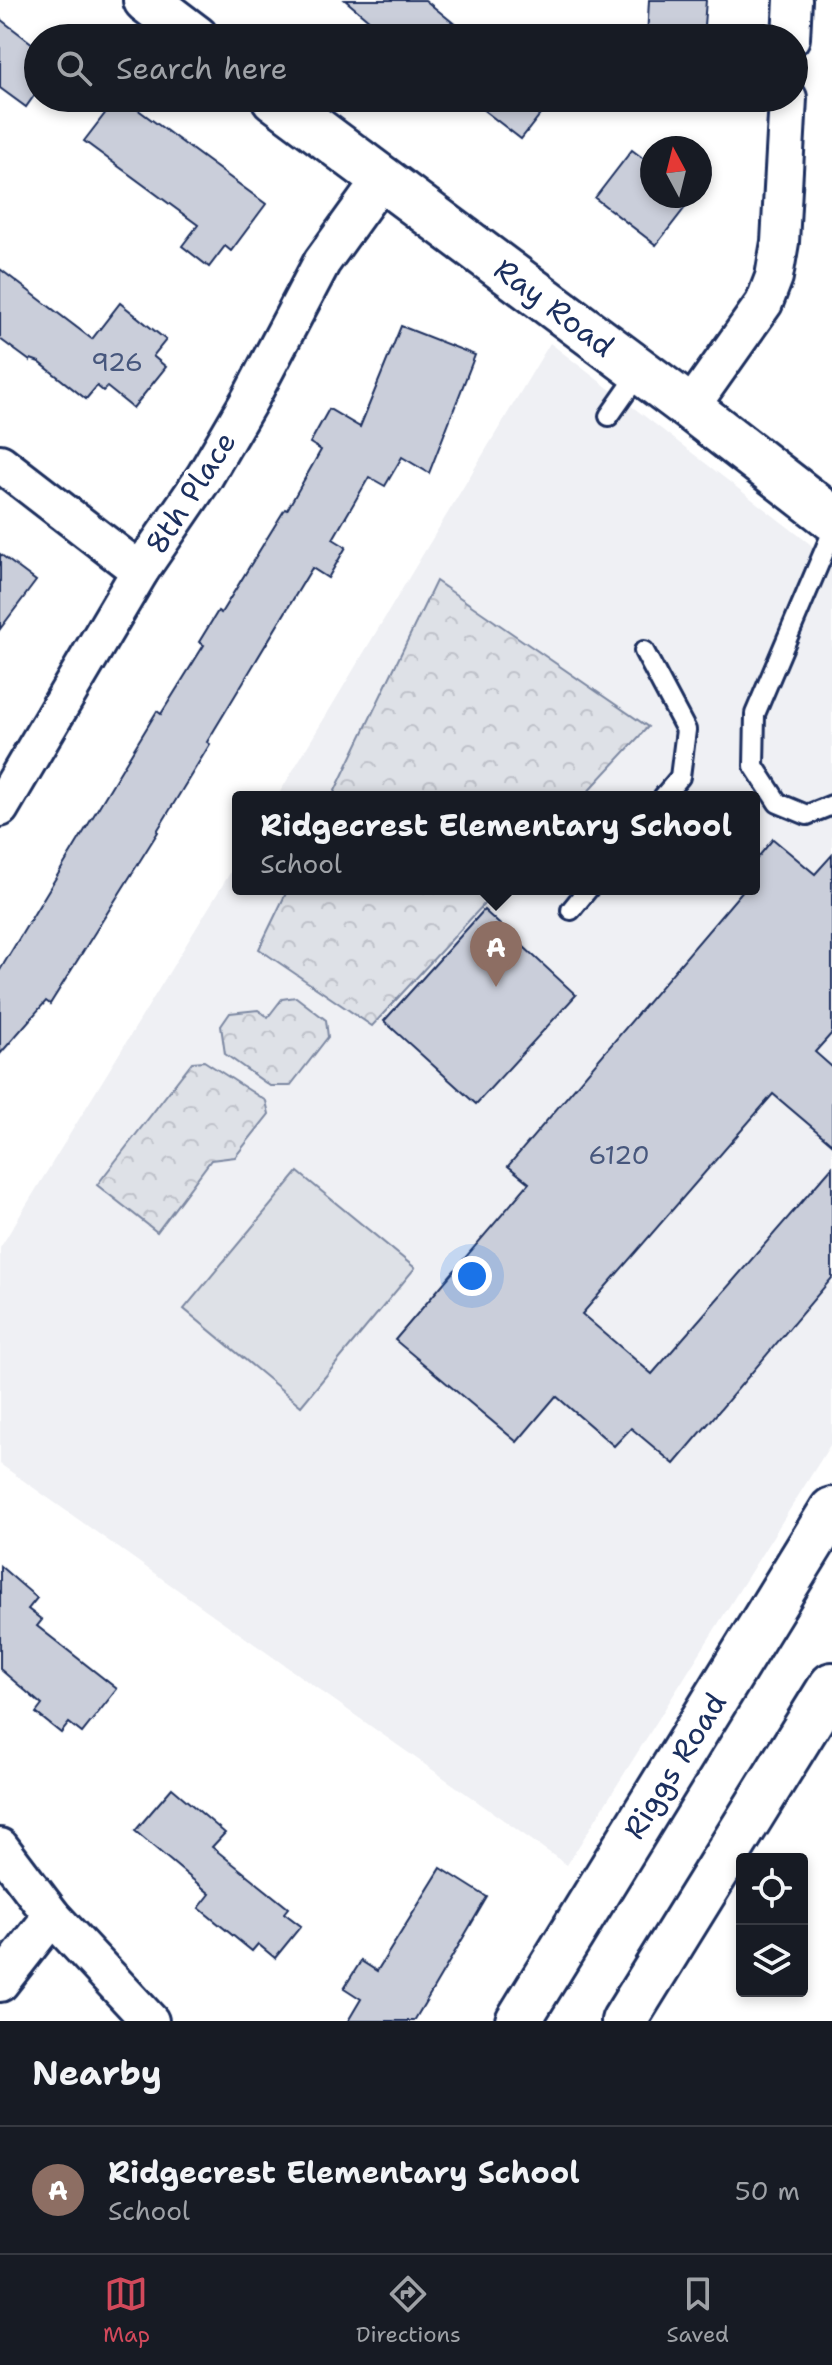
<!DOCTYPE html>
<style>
:root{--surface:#171b24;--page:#242831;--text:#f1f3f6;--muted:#9ea1a6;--line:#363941;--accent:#d1495b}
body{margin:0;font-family:"Shantell Sans",sans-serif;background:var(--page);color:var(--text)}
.controls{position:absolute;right:24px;bottom:24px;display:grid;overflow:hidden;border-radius:8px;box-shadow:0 4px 12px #0003}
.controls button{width:72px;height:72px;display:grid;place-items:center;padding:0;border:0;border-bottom:2px solid var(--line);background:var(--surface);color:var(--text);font:40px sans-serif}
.compass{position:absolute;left:640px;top:136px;width:72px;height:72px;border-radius:50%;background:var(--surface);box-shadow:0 4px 12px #0003;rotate:353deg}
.you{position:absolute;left:472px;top:1276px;width:28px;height:28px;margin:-20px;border:6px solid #fff;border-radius:50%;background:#1a73e8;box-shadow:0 0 0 12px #1a73e833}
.badge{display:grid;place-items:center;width:52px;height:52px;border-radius:50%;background:var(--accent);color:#fff;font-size:26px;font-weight:700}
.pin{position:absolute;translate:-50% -66px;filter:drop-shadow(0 2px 4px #0008)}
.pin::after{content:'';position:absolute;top:42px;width:28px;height:24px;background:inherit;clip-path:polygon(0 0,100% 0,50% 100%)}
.popup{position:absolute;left:232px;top:791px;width:528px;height:104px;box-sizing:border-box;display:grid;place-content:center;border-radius:8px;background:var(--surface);filter:drop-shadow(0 2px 6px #0005);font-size:26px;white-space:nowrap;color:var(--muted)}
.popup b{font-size:30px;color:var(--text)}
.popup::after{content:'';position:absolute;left:50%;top:100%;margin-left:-16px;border:16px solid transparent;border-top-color:var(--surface)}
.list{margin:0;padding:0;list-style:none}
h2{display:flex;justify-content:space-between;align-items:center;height:104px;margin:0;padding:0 32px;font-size:34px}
h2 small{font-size:26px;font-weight:400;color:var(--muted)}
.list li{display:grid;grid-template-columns:52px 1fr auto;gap:24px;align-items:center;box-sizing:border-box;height:128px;padding:0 32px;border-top:2px solid var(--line)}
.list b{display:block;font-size:30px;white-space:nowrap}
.list p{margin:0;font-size:26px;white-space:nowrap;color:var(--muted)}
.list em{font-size:26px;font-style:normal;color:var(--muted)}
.icon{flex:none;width:44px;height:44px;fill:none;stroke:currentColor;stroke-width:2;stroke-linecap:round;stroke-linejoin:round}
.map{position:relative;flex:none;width:832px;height:2021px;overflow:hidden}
.search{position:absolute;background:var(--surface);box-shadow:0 4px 12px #0003;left:24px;right:24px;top:24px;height:88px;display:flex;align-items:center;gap:20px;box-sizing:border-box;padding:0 28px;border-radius:44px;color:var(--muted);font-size:30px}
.sheet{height:232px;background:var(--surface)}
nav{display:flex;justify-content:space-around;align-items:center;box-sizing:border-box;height:112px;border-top:2px solid var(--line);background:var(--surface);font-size:22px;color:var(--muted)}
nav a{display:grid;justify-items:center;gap:4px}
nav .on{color:var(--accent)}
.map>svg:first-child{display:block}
.built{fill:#eff0f4}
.green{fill:#dee1e7;stroke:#7c88a2;stroke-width:2}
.park{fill:url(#park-crowns);stroke:#7c88a2;stroke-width:2}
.building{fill:#caceda;stroke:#1b2f5e;stroke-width:2}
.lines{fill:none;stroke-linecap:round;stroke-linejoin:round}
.lane-casing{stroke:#1b2f5e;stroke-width:24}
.street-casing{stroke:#1b2f5e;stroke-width:42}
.secondary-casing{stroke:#1b2f5e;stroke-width:50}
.primary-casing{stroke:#1b2f5e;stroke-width:50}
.lane{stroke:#fff;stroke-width:18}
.street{stroke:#fff;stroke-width:36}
.secondary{stroke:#fff;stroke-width:44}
.primary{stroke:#fff;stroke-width:44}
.labels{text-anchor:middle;stroke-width:8;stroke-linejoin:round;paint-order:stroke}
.number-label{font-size:26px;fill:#47577d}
.street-label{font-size:30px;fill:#1b2f5e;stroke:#fff}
</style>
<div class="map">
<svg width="832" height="2021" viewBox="0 0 832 2021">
<defs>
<pattern id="park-crowns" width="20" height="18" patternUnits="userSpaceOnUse" patternTransform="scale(2)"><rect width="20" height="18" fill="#dee1e7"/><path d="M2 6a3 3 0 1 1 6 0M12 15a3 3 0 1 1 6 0" fill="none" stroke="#bec1c9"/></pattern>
</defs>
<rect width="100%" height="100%" fill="#fff"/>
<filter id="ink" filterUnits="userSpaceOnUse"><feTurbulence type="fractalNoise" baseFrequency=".0125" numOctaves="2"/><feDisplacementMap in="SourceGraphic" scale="16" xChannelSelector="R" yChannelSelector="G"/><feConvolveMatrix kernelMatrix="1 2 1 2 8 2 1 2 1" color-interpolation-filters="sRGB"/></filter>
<g filter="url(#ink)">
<path class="built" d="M550,343L832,561V1442L567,1865L0,1464V1248L238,860V889H754V797H277Z"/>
<path class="green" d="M298,1172L415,1268L301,1406L184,1309Z"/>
<g class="park">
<path d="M436,581L648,727L583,797H332Z"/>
<path d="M288,889H498L372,1026L259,949Z"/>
<path d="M296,997L326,1020L328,1037L290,1086H270L225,1054L221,1026L230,1013L258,1010L268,1017L282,999Z"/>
<path d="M204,1061L266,1101L269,1114L235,1157L211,1160L157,1232L97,1185L192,1062Z"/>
</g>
<g class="building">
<path d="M345,0H425L472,38H390Z"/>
<path d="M649,0H706L703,38H647Z"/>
<path d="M0,19L38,48V90L26,107L0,88Z"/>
<path d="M117,98H122L266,204L231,251L225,246L209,267L182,246L198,225L84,141Z"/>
<path d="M468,98H553L521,139Z"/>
<path d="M632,150L652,165V196H694L656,245L595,198Z"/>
<path d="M0,269L92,339L120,303L166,340L153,356L166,367L133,408L107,387L103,391L97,386L86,399L39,362L31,359L30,361L0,339Z"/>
<path d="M401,326L475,355L429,473L402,457L385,486L369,477L333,539L346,547L328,578L312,568L207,742L210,744L157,831L158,832L50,1004L46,1001L0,1054V970L157,711L161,714L204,645L199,642L218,611L221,613L285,509L287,510L321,450L310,443L329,409L360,427Z"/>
<path d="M0,554L36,581L0,629Z"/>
<path d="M773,839L815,874L832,855V1033L815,1052L832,1067V1144L773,1094L582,1314L652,1374L832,1167V1278L674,1464L631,1428L614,1446L556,1396L517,1442L395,1340L529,1183L508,1166L744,889H754V862Z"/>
<path d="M484,910L576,995L476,1104L384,1021Z"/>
<path d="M0,1566L37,1598L28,1609L42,1620L37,1626L117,1689L82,1733L69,1723L61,1733L36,1713L42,1705L0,1669Z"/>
<path d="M172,1788L225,1833L212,1847L288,1908L284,1913L301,1926L275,1958L258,1944L252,1951L199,1908L210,1894L135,1831Z"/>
<path d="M441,1868L487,1897L426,2001L414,2021H348L361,1999L344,1988L361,1961L377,1971Z"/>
</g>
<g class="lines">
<g class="lane-casing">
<g id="lane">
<path d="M609,416L640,372"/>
<path d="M832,533L755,714L754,766L778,803L807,815L832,805"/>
<path d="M644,651L686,730L680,777L663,797"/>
<path d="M571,910L588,889"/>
</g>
</g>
<g class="street-casing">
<g id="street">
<path d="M791,38L793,0"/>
<path d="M690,408L764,303L774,277L780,242L788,98"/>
<path d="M0,463L140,571"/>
<path d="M0,808L140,571L205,476L250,399L322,262L381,180"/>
<path d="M0,1847L52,1916L150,2021"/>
<path d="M0,1983L52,1916"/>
</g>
</g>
<g class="secondary-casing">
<g id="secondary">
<path d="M146,0L196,38"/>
<path d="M274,98L690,408L832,518"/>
</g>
</g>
<g class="primary-casing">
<g id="primary">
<path d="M518,2021L832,1510"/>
<path d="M624,2021L832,1685"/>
</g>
</g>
<use href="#lane" class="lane"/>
<use href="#street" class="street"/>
<use href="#secondary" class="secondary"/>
<use href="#primary" class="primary"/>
</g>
</g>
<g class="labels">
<g class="number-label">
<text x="117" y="371">926</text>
<text x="619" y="1164">6120</text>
</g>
<g class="street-label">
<text transform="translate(554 308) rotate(37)" y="10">Ray Road</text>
<text transform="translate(191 493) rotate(-57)" y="10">8th Place</text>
<text transform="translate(675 1766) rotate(-58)" y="10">Riggs Road</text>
</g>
</g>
</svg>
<div class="controls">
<button><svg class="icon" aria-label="locate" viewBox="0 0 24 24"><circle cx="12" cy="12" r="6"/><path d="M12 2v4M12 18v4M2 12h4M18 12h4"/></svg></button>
<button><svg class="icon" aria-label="layers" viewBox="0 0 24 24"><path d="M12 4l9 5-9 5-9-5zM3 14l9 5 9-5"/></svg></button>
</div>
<svg class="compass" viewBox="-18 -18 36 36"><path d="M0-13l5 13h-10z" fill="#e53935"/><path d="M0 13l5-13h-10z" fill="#9ea1a6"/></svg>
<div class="you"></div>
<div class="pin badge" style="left:496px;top:987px;background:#8d6e63">A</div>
<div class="popup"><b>Ridgecrest Elementary School</b>School</div>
<div class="search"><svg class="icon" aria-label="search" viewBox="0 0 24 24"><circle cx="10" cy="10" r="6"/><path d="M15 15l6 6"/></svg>Search here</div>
</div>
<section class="sheet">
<h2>Nearby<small></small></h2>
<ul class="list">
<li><span class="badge" style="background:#8d6e63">A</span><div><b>Ridgecrest Elementary School</b><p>School</p></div><em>50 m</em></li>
</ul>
</section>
<nav>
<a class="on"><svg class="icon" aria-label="map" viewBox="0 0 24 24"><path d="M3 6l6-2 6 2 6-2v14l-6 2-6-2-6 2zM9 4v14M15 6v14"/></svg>Map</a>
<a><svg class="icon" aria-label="directions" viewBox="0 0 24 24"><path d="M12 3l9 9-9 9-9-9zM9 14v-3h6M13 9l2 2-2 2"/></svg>Directions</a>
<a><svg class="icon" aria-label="saved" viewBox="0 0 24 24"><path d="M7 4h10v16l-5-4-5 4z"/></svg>Saved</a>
</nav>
